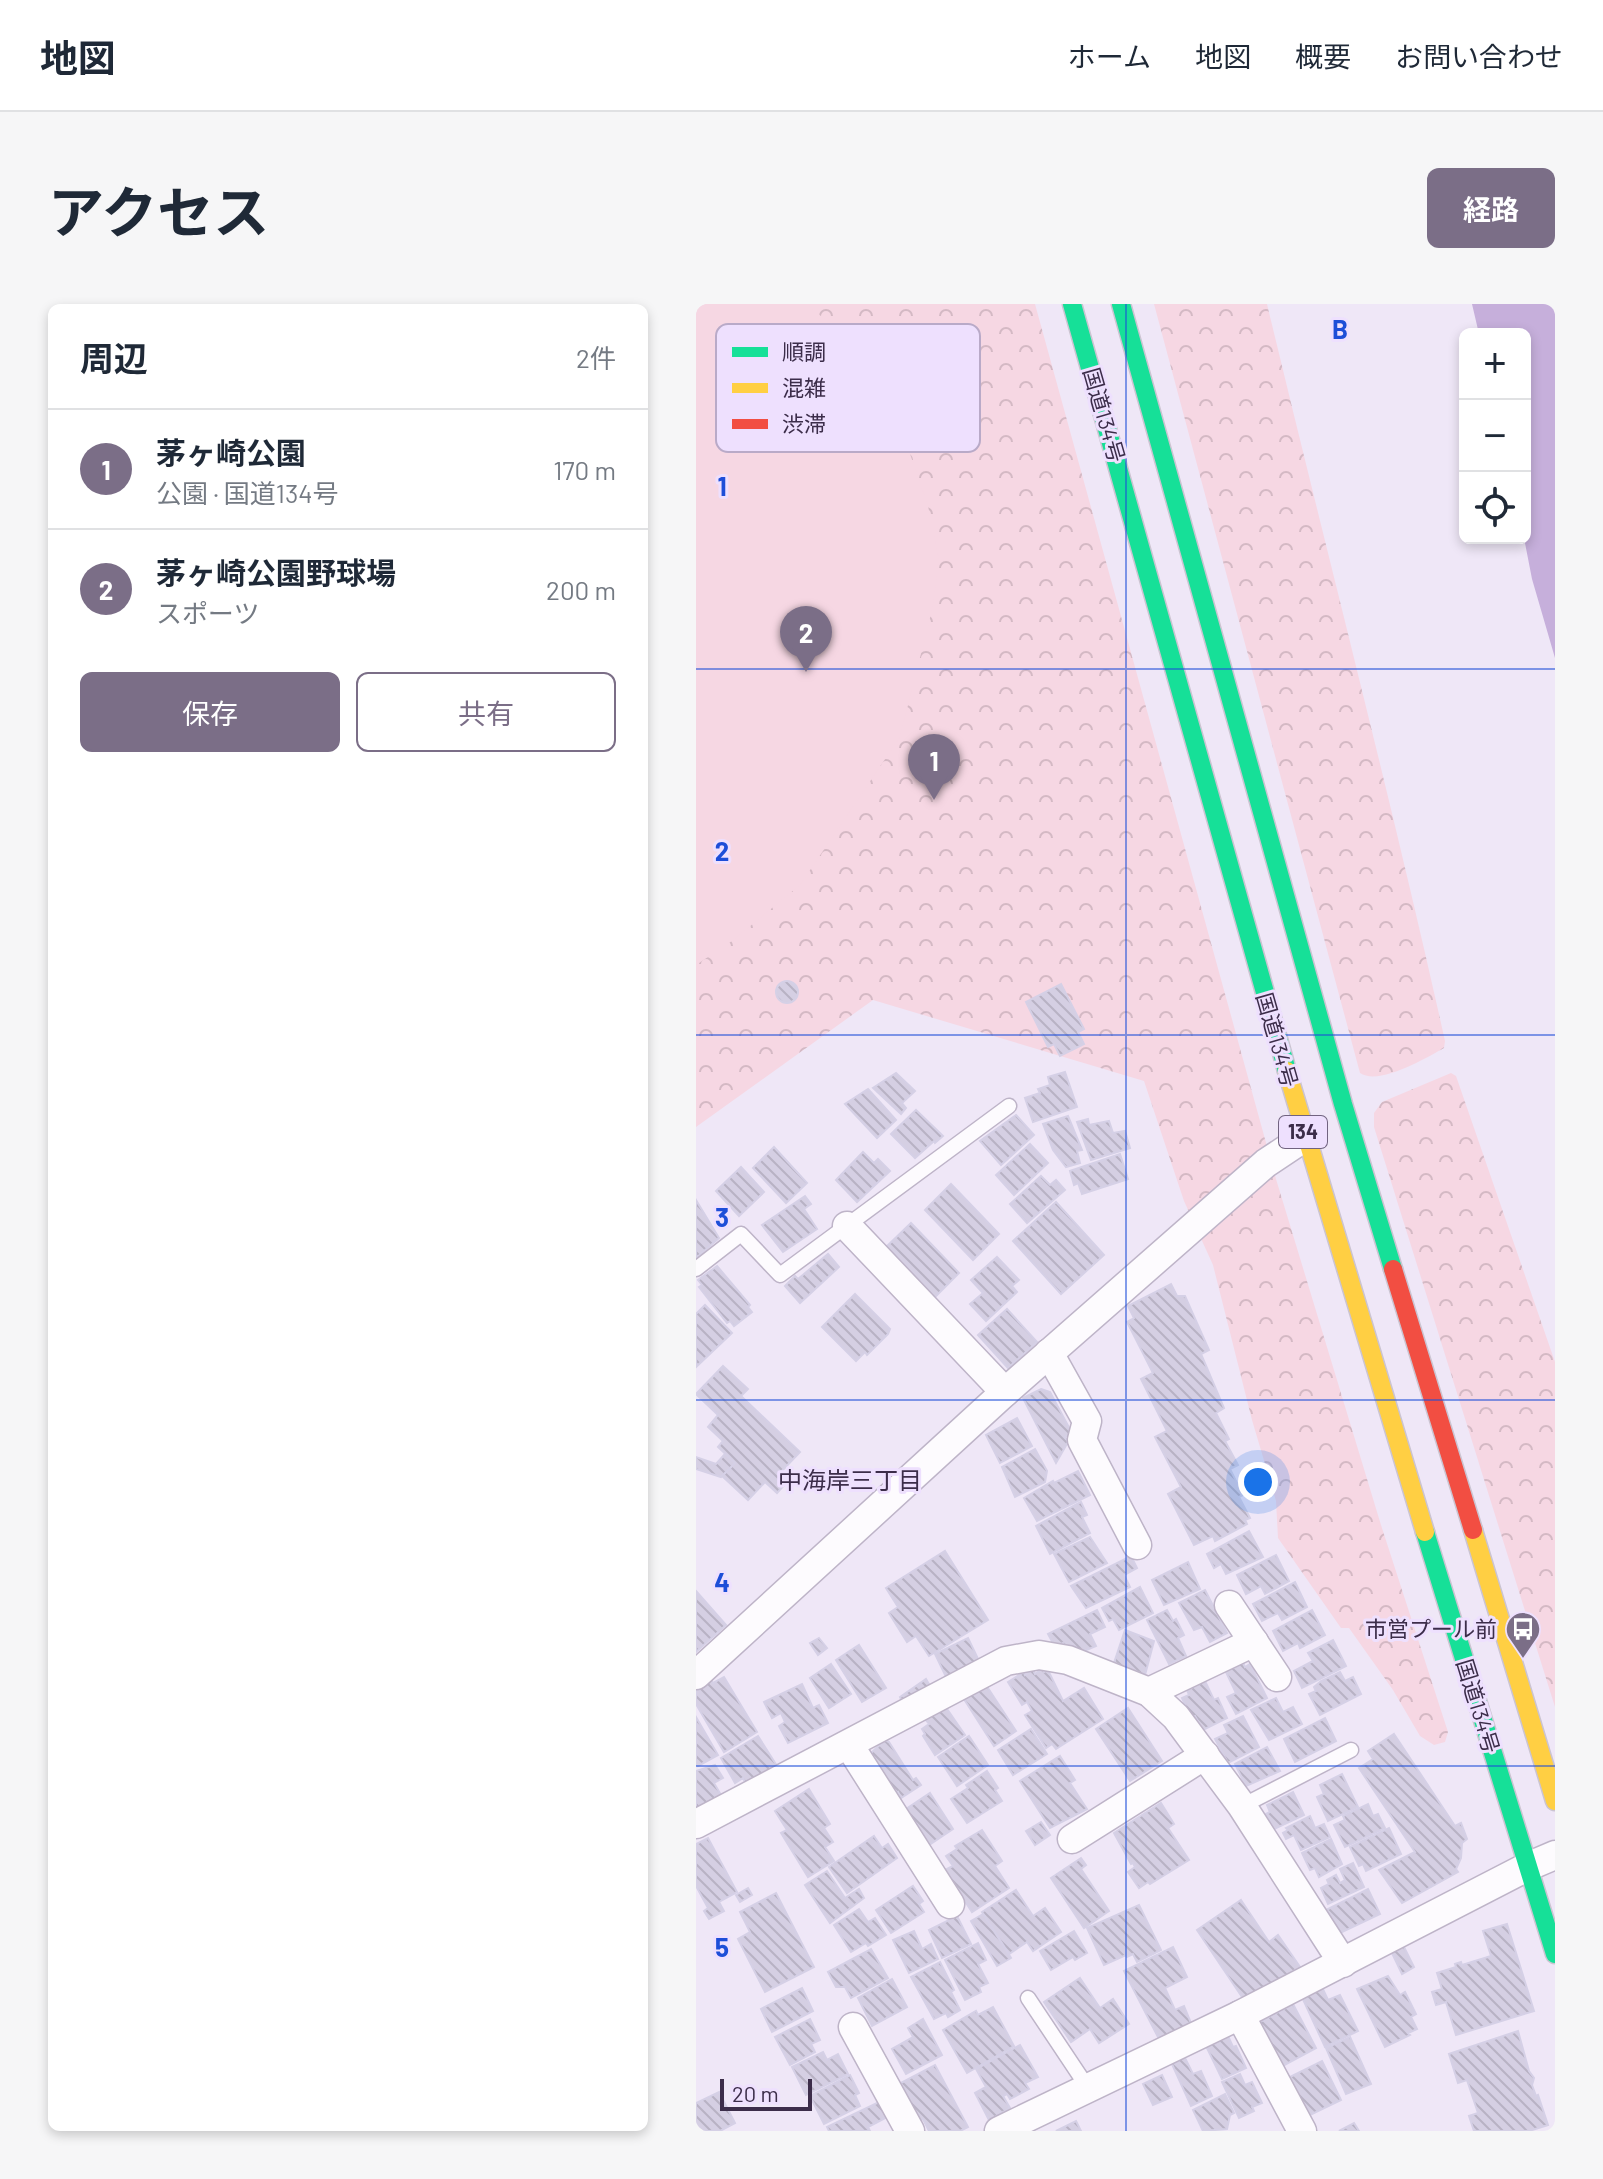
<!DOCTYPE html>
<html lang="ja">
<meta charset="utf-8">
<style>
:root{--surface:#fff;--page:#f6f6f7;--text:#1f2937;--muted:#747a83;--line:#e0e1e3;--accent:#7b6e87}
body{margin:0;font-family:Barlow,"Noto Sans JP",sans-serif;background:var(--page);color:var(--text)}
.controls{position:absolute;right:24px;top:24px;display:grid;overflow:hidden;border-radius:12px;box-shadow:0 4px 12px #0003}
.controls button{width:72px;height:72px;display:grid;place-items:center;padding:0;border:0;border-bottom:2px solid var(--line);background:var(--surface);color:var(--text);font:40px sans-serif}
.scale{position:absolute;left:24px;bottom:20px;width:92px;box-sizing:border-box;padding-left:8px;border:4px solid #3c2d4a;border-top:0;font-size:22px;line-height:28px;white-space:nowrap;color:#3c2d4a;-webkit-text-stroke:6px #eee0fe;paint-order:stroke}
.you{position:absolute;left:562px;top:1178px;width:28px;height:28px;margin:-20px;border:6px solid #fff;border-radius:50%;background:#1a73e8;box-shadow:0 0 0 12px #1a73e833}
.badge{display:grid;place-items:center;width:52px;height:52px;border-radius:50%;background:var(--accent);color:#fff;font-size:26px;font-weight:700}
.pin{position:absolute;translate:-50% -66px;filter:drop-shadow(0 2px 4px #0008)}
.pin::after{content:'';position:absolute;top:42px;width:28px;height:24px;background:inherit;clip-path:polygon(0 0,100% 0,50% 100%)}
.list{margin:0;padding:0;list-style:none}
h2{display:flex;justify-content:space-between;align-items:center;height:104px;margin:0;padding:0 32px;font-size:34px}
h2 small{font-size:26px;font-weight:400;color:var(--muted)}
.list li{display:grid;grid-template-columns:52px 1fr auto;gap:24px;align-items:center;box-sizing:border-box;height:120px;padding:0 32px;border-top:2px solid var(--line)}
.list b{display:block;font-size:30px;white-space:nowrap}
.list p{margin:0;font-size:26px;white-space:nowrap;color:var(--muted)}
.list em{font-size:26px;font-style:normal;color:var(--muted)}
.actions{display:flex;gap:16px;padding:24px 32px}
.actions a{flex:1;padding:18px 0;border:2px solid var(--accent);border-radius:12px;text-align:center;font-size:28px;color:var(--accent)}
.actions .main{background:var(--accent);color:#fff}
.icon{flex:none;width:44px;height:44px;fill:none;stroke:currentColor;stroke-width:2;stroke-linecap:round;stroke-linejoin:round}
.map{position:relative;flex:none;width:859px;height:1827px;overflow:hidden;border-radius:12px}
header{display:flex;align-items:center;gap:48px;box-sizing:border-box;height:112px;padding:0 40px;background:var(--surface);border-bottom:2px solid var(--line)}
header strong{font-size:38px}
nav{display:flex;gap:44px;margin-inline-start:auto;font-size:28px}
.intro{display:flex;align-items:center;justify-content:space-between;box-sizing:border-box;height:192px;padding:0 48px}
h1{margin:0;font-size:56px}
.button{padding:20px 36px;border-radius:12px;background:var(--accent);color:#fff;font-size:28px;font-weight:700}
main{display:flex;gap:48px;padding:0 48px}
aside{flex:1;background:var(--surface);border-radius:12px;box-shadow:0 4px 12px #0003}
.map>svg:first-child{display:block}
.forest{fill:url(#forest-crowns)}
.pitch{fill:#f6d7e3}
.water{fill:#c6afdb}
.building{fill:url(#building-back-hatch);stroke:#d5d0e6;stroke-width:2}
.lines{fill:none;stroke-linecap:round;stroke-linejoin:round}
.lane-casing{stroke:#beb4c8;stroke-width:17}
.street-casing{stroke:#beb4c8;stroke-width:31}
.fast-casing{stroke:#cbc4d1;stroke-width:21}
.slow-casing{stroke:#cbc4d1;stroke-width:21}
.jam-casing{stroke:#cbc4d1;stroke-width:21}
.lane{stroke:#fdfbfe;stroke-width:14}
.street{stroke:#fdfbfe;stroke-width:28}
.fast{stroke:#16e098;stroke-width:18}
.slow{stroke:#ffcf43;stroke-width:18}
.jam{stroke:#f24e42;stroke-width:18}
.grid{fill:none;stroke:#1d4ed8;stroke-width:2;stroke-opacity:0.55}
.labels{text-anchor:middle;stroke-width:6;stroke-linejoin:round;paint-order:stroke}
.shield{fill:#eee0fe;stroke:#716380;stroke-width:2}
.shield-label{font-size:20px;font-weight:bold;fill:#3c2d4a}
.street-label{font-size:22px;fill:#3c2d4a;stroke:#eee0fe}
.poi-label{font-size:22px;fill:#3c2d4a;stroke:#eee0fe;text-anchor:end}
.neighbourhood-label{font-size:24px;fill:#3c2d4a;stroke:#eee0fe}
.key{fill:#eee0fe;stroke:#b9aac8;stroke-width:2}
.key-label{font-size:22px;fill:#3c2d4a}
.grid-label{font-size:26px;text-anchor:middle;font-weight:bold;fill:#1d4ed8;stroke:#eee0fe;stroke-width:6;stroke-linejoin:round;paint-order:stroke}
</style>
<header>
<strong>地図</strong>
<nav><a>ホーム</a><a>地図</a><a>概要</a><a>お問い合わせ</a></nav>
</header>
<div class="intro"><h1>アクセス</h1><a class="button">経路</a></div>
<main>
<aside>
<h2>周辺<small>2件</small></h2>
<ul class="list">
<li><span class="badge">1</span><div><b>茅ヶ崎公園</b><p>公園 · 国道134号</p></div><em>170 m</em></li>
<li><span class="badge">2</span><div><b>茅ヶ崎公園野球場</b><p>スポーツ</p></div><em>200 m</em></li>
</ul>
<div class="actions"><a class="main">保存</a><a>共有</a></div>
</aside>
<div class="map">
<svg width="859" height="1827" viewBox="0 0 859 1827">
<defs>
<pattern id="forest-crowns" width="20" height="18" patternUnits="userSpaceOnUse" patternTransform="scale(2)"><rect width="20" height="18" fill="#f6d7e3"/><path d="M2 6a3 3 0 1 1 6 0M12 15a3 3 0 1 1 6 0" fill="none" stroke="#d4b9c4"/></pattern>
<pattern id="building-back-hatch" width="6" height="6" patternUnits="userSpaceOnUse" patternTransform="scale(2)"><rect width="6" height="6" fill="#d5cfe3"/><path d="M-1 5l2 2M0 0l6 6M5-1l2 2" fill="none" stroke="#b8b2c4"/></pattern>
</defs>
<rect width="100%" height="100%" fill="#efe7f7"/>
<g class="forest">
<path d="M0,0H339L580,875L685,1221L752,1428L749,1438L738,1441L724,1432L697,1386L653,1324H645L582,1234L580,1197L556,1116L517,961L488,897L448,777L177,696L0,823Z"/>
<path d="M458,0H571C630,246 694,490 749,737L748,744C730,754 683,782 664,769Z"/>
<path d="M755,769L760,772L859,1058V1403L678,823V809L686,798Z"/>
</g>
<path class="pitch" d="M0,0H111L157,40L201,112L232,202L243,256L237,302L204,433L104,581L36,637L0,661Z"/>
<path class="water" d="M776,0H859V354L836,275L828,234L829,30H783Z"/>
<g class="building">
<circle cx="91" cy="688" r="11"/>
<path d="M365,680L388,725L382,728L388,740L364,752L358,740L352,743L330,698Z"/>
<path d="M369,768L381,803L337,818L329,794L344,789L342,785L354,781L352,773Z"/>
<path d="M200,769L219,787L206,799L210,804L205,810L177,784Z"/>
<path d="M172,785L200,816L181,834L149,800Z"/>
<path d="M220,806L247,832L239,839L238,837L219,854L195,830Z"/>
<path d="M320,811L338,831L305,861L284,837Z"/>
<path d="M372,812L386,846L381,847L384,859L370,863L357,846L347,820Z"/>
<path d="M392,815L393,821L413,817L417,829L429,827L434,844L395,856L381,818Z"/>
<path d="M334,840L352,859L318,891L300,871Z"/>
<path d="M78,843L111,879L90,899L57,864Z"/>
<path d="M167,848L178,859L182,855L194,867L161,898L140,876Z"/>
<path d="M424,850L432,875L386,890L382,879L378,881L374,867Z"/>
<path d="M45,863L68,888L43,912L20,887Z"/>
<path d="M345,872L354,881L360,876L369,886L331,919L314,900Z"/>
<path d="M255,880L303,930L277,956L229,906Z"/>
<path d="M109,892L115,900L108,905L121,925L87,948L66,921Z"/>
<path d="M0,896L23,934L0,954Z"/>
<path d="M360,898L408,951L365,990L317,937Z"/>
<path d="M215,919L263,969L237,995L188,945Z"/>
<path d="M132,950L143,963L104,999L89,982L99,972L102,975Z"/>
<path d="M301,953L323,976L316,982L321,988L290,1017L274,1000L287,989L275,976Z"/>
<path d="M21,962L54,1001L52,1003L56,1008L38,1022L34,1017L31,1019L3,983L6,981L2,976Z"/>
<path d="M475,980L481,992H489L513,1046L505,1050L528,1104L520,1109L533,1135L529,1137L542,1161L534,1165L547,1191L543,1193L554,1214L549,1216L551,1220L519,1237L517,1232L498,1241L472,1190L485,1183L459,1133L471,1127L445,1075L457,1069L431,1018L438,1014L432,1002Z"/>
<path d="M159,990L194,1025L192,1030L171,1051L169,1048L160,1057L126,1023Z"/>
<path d="M9,1001L36,1029L0,1063V1010Z"/>
<path d="M311,1005L341,1038L312,1064L282,1031Z"/>
<path d="M27,1062L52,1085L45,1092L104,1148L83,1170L91,1178L81,1189L69,1178L52,1196L26,1172L39,1159L22,1143L27,1137L12,1123L22,1111L0,1090Z"/>
<path d="M345,1085L354,1088L376,1129L369,1133L372,1138L360,1159L327,1094Z"/>
<path d="M321,1114L336,1142L304,1159L290,1131Z"/>
<path d="M339,1145L351,1167L349,1178L319,1193L306,1163Z"/>
<path d="M29,1150L39,1159L25,1173L0,1165V1153L20,1160Z"/>
<path d="M382,1167L394,1191L341,1217L328,1194L357,1177L358,1179Z"/>
<path d="M385,1198L391,1211L386,1213L394,1229L354,1250L340,1222Z"/>
<path d="M553,1227L567,1253L530,1270L525,1260L518,1264L511,1250Z"/>
<path d="M394,1233L411,1259L373,1278L358,1250Z"/>
<path d="M249,1247L292,1316L233,1352L220,1332L211,1338L193,1309L202,1303L190,1284Z"/>
<path d="M580,1251L593,1277L569,1290L565,1282L550,1290L541,1271Z"/>
<path d="M435,1252L441,1264L428,1271L434,1283L390,1304L375,1282Z"/>
<path d="M492,1258L504,1285L468,1301L456,1276Z"/>
<path d="M599,1278L611,1303L586,1316L582,1309L566,1317L557,1300Z"/>
<path d="M444,1283L457,1309L423,1326L417,1315L413,1317L406,1304Z"/>
<path d="M509,1286L531,1329L514,1338L506,1323L498,1326L483,1299Z"/>
<path d="M0,1287L30,1321L0,1348Z"/>
<path d="M401,1306L409,1323L394,1330L400,1342L386,1348L385,1346L382,1348L379,1343L372,1347L367,1339L359,1343L352,1330Z"/>
<path d="M471,1306L477,1317L480,1315L488,1331L482,1334L490,1352L473,1360L451,1316Z"/>
<path d="M616,1306L629,1331L604,1344L602,1339L587,1347L577,1327Z"/>
<path d="M429,1326L458,1337L449,1371L418,1359Z"/>
<path d="M123,1334L131,1344L122,1351L114,1339Z"/>
<path d="M272,1334L284,1359L251,1375L239,1350Z"/>
<path d="M637,1336L650,1362L606,1384L598,1367L617,1357L612,1349Z"/>
<path d="M163,1341L190,1384L166,1398L140,1356Z"/>
<path d="M546,1357L549,1363L554,1360L571,1394L540,1410L531,1393L540,1389L529,1366Z"/>
<path d="M135,1360L155,1390L133,1404L114,1374Z"/>
<path d="M346,1365L348,1368L352,1366L367,1397L388,1384L407,1415L360,1445L356,1440L350,1444L329,1411L336,1407L331,1398L326,1401L312,1378L328,1368L329,1371L337,1366L339,1370Z"/>
<path d="M644,1368L649,1377L657,1373L665,1390L624,1411L613,1390L620,1387L618,1383L625,1377Z"/>
<path d="M28,1373L61,1428L28,1448L0,1400V1385L15,1376L17,1379Z"/>
<path d="M230,1375L234,1382L207,1399L204,1393Z"/>
<path d="M509,1377L518,1396L522,1394L531,1414L507,1426L499,1412L495,1414L486,1394L493,1391L491,1386Z"/>
<path d="M106,1380L117,1404L123,1401L132,1419L92,1439L83,1422L89,1418L85,1409L76,1414L68,1398Z"/>
<path d="M290,1381L320,1427L298,1442L268,1395Z"/>
<path d="M580,1394L587,1408L597,1403L606,1420L573,1436L555,1406Z"/>
<path d="M249,1402L269,1431L239,1451L227,1432L229,1430L226,1425L233,1420L229,1415Z"/>
<path d="M432,1404L466,1457L434,1477L400,1425Z"/>
<path d="M547,1412L563,1443L532,1459L519,1435L532,1429L528,1421Z"/>
<path d="M0,1413L22,1451L2,1462L0,1460Z"/>
<path d="M629,1414L640,1437L599,1458L588,1435Z"/>
<path d="M335,1425L351,1450L317,1471L302,1446Z"/>
<path d="M698,1430L759,1522L765,1519L771,1535L766,1539L765,1554L760,1565L762,1568L706,1599L683,1566L719,1548L663,1464L677,1455L672,1447Z"/>
<path d="M62,1432L81,1462L50,1480L47,1474L39,1479L25,1454Z"/>
<path d="M273,1432L292,1461L261,1482L242,1453Z"/>
<path d="M189,1436L193,1438L217,1476L220,1474L225,1481L205,1494L202,1488L198,1491L173,1451Z"/>
<path d="M571,1443L584,1467L550,1482L539,1460Z"/>
<path d="M364,1452L379,1476L374,1479L391,1505L354,1524L324,1477Z"/>
<path d="M19,1461L27,1474L18,1479L25,1491L0,1505V1467Z"/>
<path d="M291,1467L302,1484L299,1486L306,1497L271,1519L255,1495L272,1484L270,1481Z"/>
<path d="M646,1470L662,1503L632,1517L621,1493L628,1490L624,1481Z"/>
<path d="M113,1485L134,1520L128,1524L137,1538L129,1543L138,1557L112,1573L85,1529L91,1526L79,1507Z"/>
<path d="M597,1488L608,1511L574,1527L566,1512L574,1508L571,1501Z"/>
<path d="M234,1489L257,1525L233,1541L210,1505Z"/>
<path d="M465,1499L478,1520L472,1524L493,1556L454,1580L452,1578L443,1584L432,1568L439,1563L437,1559L435,1560L418,1529Z"/>
<path d="M672,1500L677,1512L682,1510L689,1524L649,1543L638,1521L649,1516L647,1512Z"/>
<path d="M614,1512L619,1524L628,1520L634,1533L605,1546L598,1531L590,1535L587,1529L592,1526L590,1524Z"/>
<path d="M345,1518L354,1531L339,1541L330,1527Z"/>
<path d="M693,1524L705,1550L670,1567L667,1560L663,1562L654,1543Z"/>
<path d="M286,1526L306,1557L299,1562L313,1584L276,1608L249,1566L257,1562L250,1552L261,1545L259,1542Z"/>
<path d="M178,1532L186,1544L192,1540L201,1554L151,1589L133,1563Z"/>
<path d="M12,1534L41,1588L23,1598L28,1607L13,1615L8,1607L12,1604L0,1582V1540Z"/>
<path d="M635,1535L646,1560L623,1573L619,1564L614,1566L606,1549Z"/>
<path d="M385,1554L390,1561L385,1565L413,1607L388,1624L355,1574Z"/>
<path d="M657,1559L668,1583L632,1600L625,1584L633,1580L631,1576L640,1571L644,1579L649,1576L644,1565Z"/>
<path d="M131,1567L149,1594L163,1585L168,1594L134,1619L109,1581Z"/>
<path d="M217,1582L227,1597L223,1600L228,1608L195,1629L180,1606Z"/>
<path d="M52,1584L56,1591L44,1598L40,1591Z"/>
<path d="M672,1585L684,1610L642,1630L630,1606Z"/>
<path d="M320,1586L337,1612L349,1604L365,1628L337,1647L331,1638L313,1650L286,1608Z"/>
<path d="M80,1589L118,1663L69,1688L42,1635L54,1628L44,1608Z"/>
<path d="M545,1596L573,1638L582,1631L604,1663L548,1696L501,1626Z"/>
<path d="M443,1601L465,1646L441,1658L437,1650L431,1653L430,1651L408,1661L391,1624Z"/>
<path d="M163,1605L172,1618L179,1614L190,1631L172,1642L170,1639L155,1648L138,1621Z"/>
<path d="M287,1610L315,1654L301,1662L275,1617Z"/>
<path d="M261,1612L275,1640L246,1654L233,1626Z"/>
<path d="M811,1620L838,1707L760,1731L750,1698L740,1701L736,1688L746,1685L741,1669L760,1663L759,1660L765,1658L766,1661L795,1652L787,1627Z"/>
<path d="M218,1627L226,1645L235,1640L242,1655L213,1669L197,1636Z"/>
<path d="M378,1627L391,1649L379,1656L377,1653L355,1666L344,1647Z"/>
<path d="M282,1639L290,1656L282,1660L292,1679L283,1683L285,1688L269,1696L249,1656Z"/>
<path d="M707,1641L718,1663L706,1670L695,1647Z"/>
<path d="M477,1643L491,1673L469,1684L479,1706L488,1702L495,1719L463,1735L428,1667Z"/>
<path d="M175,1645L192,1674L155,1694L149,1683H140L132,1668Z"/>
<path d="M244,1658L258,1686L255,1688L264,1706L252,1713L250,1709L238,1715L215,1673Z"/>
<path d="M692,1672L704,1691L709,1688L720,1710L715,1713L721,1725L712,1729L714,1731L689,1743L661,1685Z"/>
<path d="M384,1674L404,1704L417,1695L433,1720L403,1739L394,1725L375,1738L348,1698Z"/>
<path d="M196,1675L211,1703L176,1722L162,1694Z"/>
<path d="M625,1681L632,1696L644,1691L662,1727L629,1743L605,1691Z"/>
<path d="M106,1684L117,1707L76,1728L65,1705Z"/>
<path d="M597,1700L620,1744L585,1763L562,1719Z"/>
<path d="M297,1703L318,1742L271,1769L247,1726L280,1707L282,1711Z"/>
<path d="M114,1715L124,1736L115,1740L119,1748L94,1761L79,1733Z"/>
<path d="M227,1715L246,1751L210,1770L196,1745L217,1733L212,1724Z"/>
<path d="M822,1727L833,1767L838,1774L836,1781L840,1792L842,1791L852,1821L833,1827H778L773,1812L782,1809L771,1776L762,1779L753,1750Z"/>
<path d="M532,1732L537,1743L540,1742L550,1764L526,1775L510,1742Z"/>
<path d="M654,1733L675,1780L650,1790L630,1744Z"/>
<path d="M324,1741L342,1773L329,1779L333,1785L314,1795L311,1790L307,1792L314,1804L293,1816L279,1789L290,1783L280,1765Z"/>
<path d="M127,1748L131,1756L142,1750L152,1770L110,1791L96,1763Z"/>
<path d="M488,1752L497,1770L505,1767L516,1792L495,1802L475,1758Z"/>
<path d="M626,1757L645,1796L612,1812L592,1774Z"/>
<path d="M239,1761L272,1823L264,1827H233L227,1815L223,1817L203,1780Z"/>
<path d="M544,1770L549,1781L556,1778L566,1799L556,1803L558,1807L543,1814L526,1778Z"/>
<path d="M154,1771L163,1789L159,1791L164,1802L128,1820L114,1792Z"/>
<path d="M466,1771L476,1793L457,1801L447,1780Z"/>
<path d="M23,1788L39,1819L24,1827H0V1799Z"/>
<path d="M529,1790L538,1809L534,1811L531,1825L507,1827L497,1806Z"/>
<path d="M185,1797L193,1812L172,1823L174,1827H133L131,1823Z"/>
<path d="M380,1817L385,1827H360Z"/>
<path d="M658,1819L663,1827H643Z"/>
</g>
<g class="lines">
<g class="lane-casing">
<g id="lane">
<path d="M0,965L45,930L84,971L313,802"/>
<path d="M546,1502L655,1446"/>
<path d="M332,1694L392,1784"/>
</g>
</g>
<g class="street-casing">
<g id="street">
<path d="M151,922L309,1088"/>
<path d="M353,1049L391,1117L386,1136L441,1241"/>
<path d="M533,1301L581,1373"/>
<path d="M0,1371L309,1088L570,859L609,833"/>
<path d="M453,1388L558,1338"/>
<path d="M153,1441L254,1600"/>
<path d="M0,1520L310,1357L343,1351L372,1356L453,1388L480,1413L546,1502L647,1659"/>
<path d="M376,1535L509,1451"/>
<path d="M544,1711L606,1827"/>
<path d="M157,1723L214,1827"/>
<path d="M303,1827L544,1711L831,1563L859,1551"/>
</g>
</g>
<g class="fast-casing">
<g id="fast">
<path d="M376,0L591,767"/>
<path d="M425,0L647,800L697,965"/>
<path d="M729,1228L859,1650"/>
</g>
</g>
<g class="slow-casing">
<g id="slow">
<path d="M591,767L729,1228"/>
<path d="M777,1226L859,1497"/>
</g>
</g>
<g class="jam-casing">
<path id="jam" d="M697,965L777,1226"/>
</g>
<use href="#lane" class="lane"/>
<use href="#street" class="street"/>
<use href="#fast" class="fast"/>
<use href="#slow" class="slow"/>
<use href="#jam" class="jam"/>
</g>
<path class="grid" d="M430,0V1827M0,365H859M0,731H859M0,1096H859M0,1462H859"/>
<defs>
<g id="bus-pin" transform="scale(1.8)"><path d="M0 17L-7.5 6A9.5 9.5 0 1 1 7.5 6Z" fill="#7b6e87" stroke="#eee0fe"/><path d="M-5-6H5V4H4V6H2V4H-2V6H-4V4H-5ZM-3.5-4V0h7V-4ZM-3.5 1.2v1.5H-2V1.2ZM2 1.2v1.5H3.5V1.2Z" fill="#fff"/></g>
</defs>
<g fill-rule="evenodd">
<use href="#bus-pin" x="827" y="1325"/>
</g>
<g class="labels">
<rect class="shield" x="583" y="812" width="48" height="32" rx="6"/>
<g class="shield-label">
<text x="607" y="835">134</text>
</g>
<g class="street-label">
<text transform="translate(408 111) rotate(74)" y="8">国道134号</text>
<text transform="translate(581 736) rotate(74)" y="8">国道134号</text>
<text transform="translate(782 1402) rotate(73)" y="8">国道134号</text>
</g>
<g class="poi-label">
<text x="801" y="1333">市営プール前</text>
</g>
<g class="neighbourhood-label">
<text x="154" y="1185">中海岸三丁目</text>
</g>
</g>
<rect x="20" y="20" width="264" height="128" rx="12" class="key"/>
<rect x="36" y="43" width="36" height="10" fill="#16e098"/>
<rect x="36" y="79" width="36" height="10" fill="#ffcf43"/>
<rect x="36" y="115" width="36" height="10" fill="#f24e42"/>
<g class="key-label">
<text x="86" y="56">順調</text>
<text x="86" y="92">混雑</text>
<text x="86" y="128">渋滞</text>
</g>
<g class="grid-label">
<text x="644" y="35">B</text>
<text x="26" y="192">1</text>
<text x="26" y="557">2</text>
<text x="26" y="923">3</text>
<text x="26" y="1288">4</text>
<text x="26" y="1653">5</text>
</g>
</svg>
<div class="controls">
<button>+</button>
<button>−</button>
<button><svg class="icon" aria-label="locate" viewBox="0 0 24 24"><circle cx="12" cy="12" r="6"/><path d="M12 2v4M12 18v4M2 12h4M18 12h4"/></svg></button>
</div>
<div class="scale">20 m</div>
<div class="you"></div>
<div class="pin badge" style="left:238px;top:496px">1</div>
<div class="pin badge" style="left:110px;top:368px">2</div>
</div>
</main>
